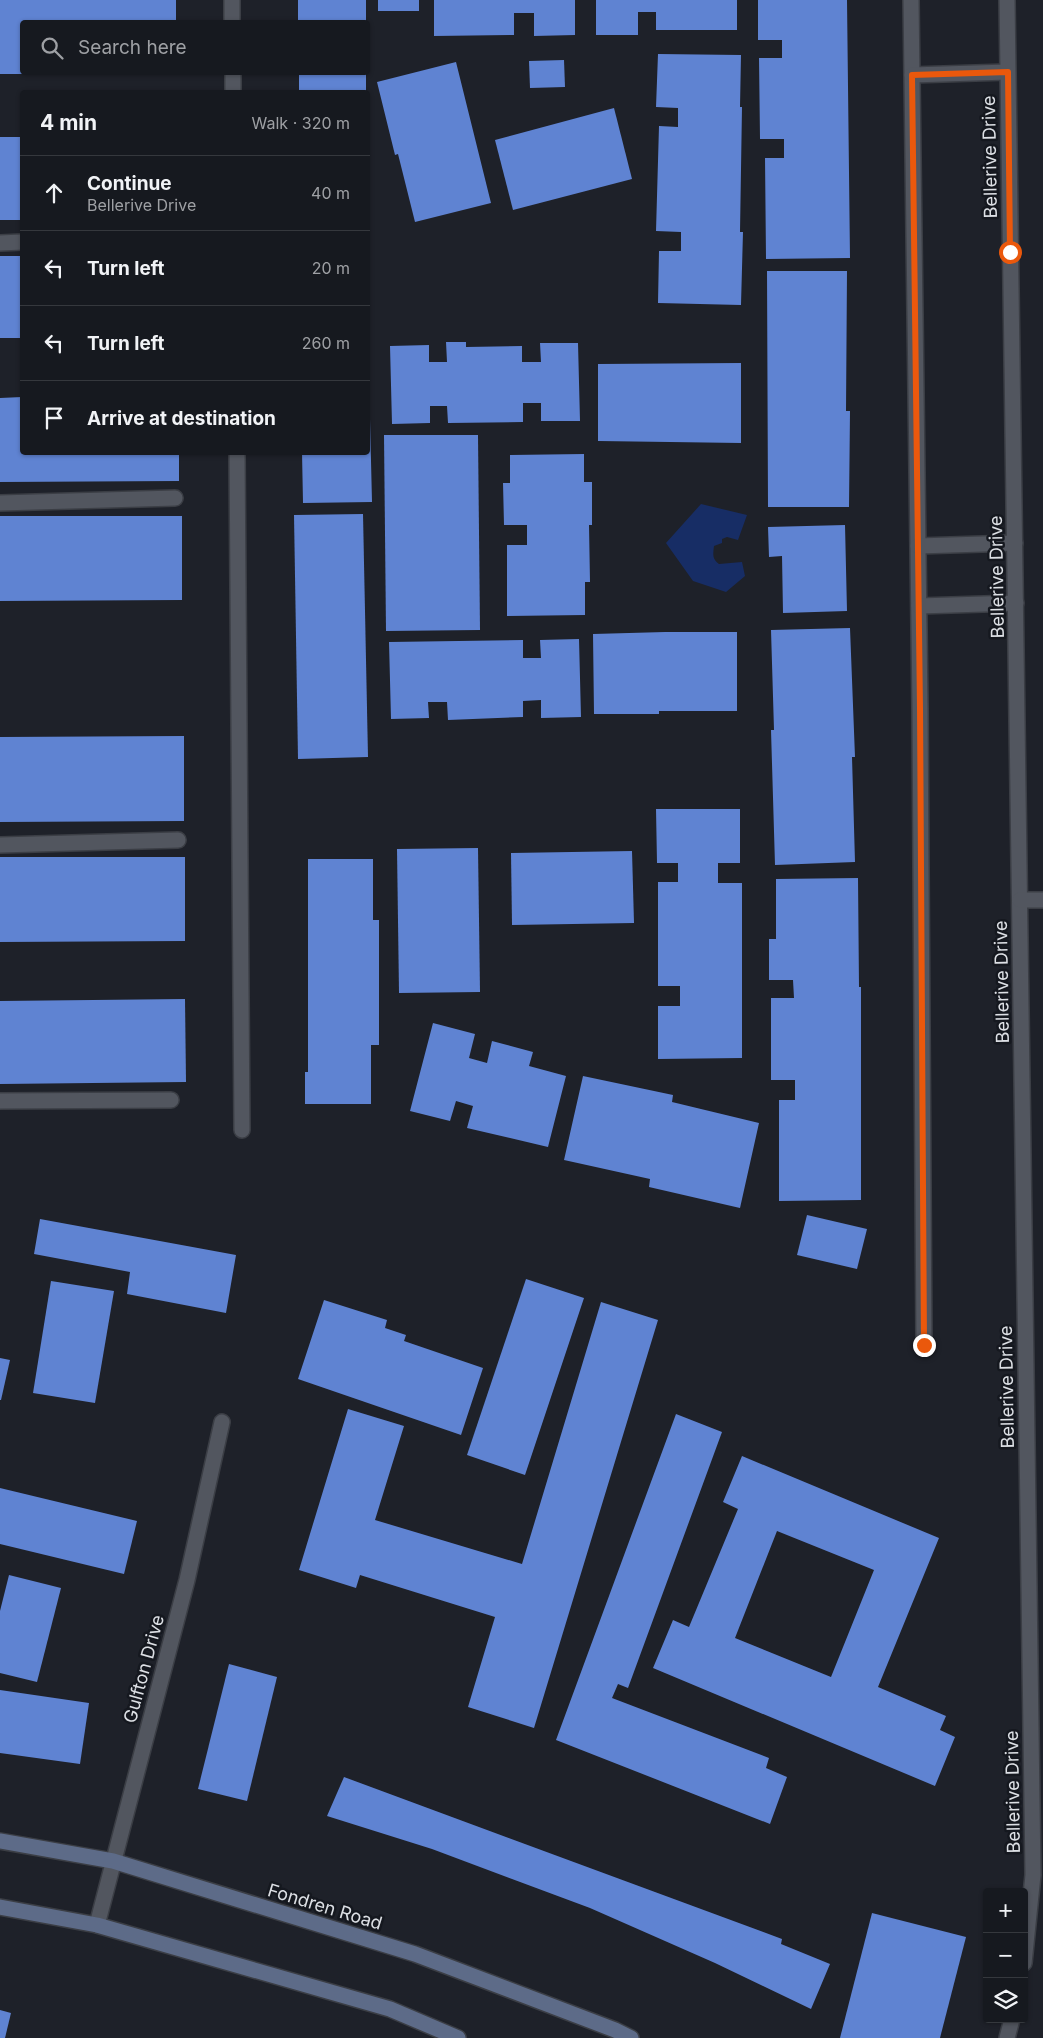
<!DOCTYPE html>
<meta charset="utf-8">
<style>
:root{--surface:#16191f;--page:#1f2228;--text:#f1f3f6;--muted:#9ea0a4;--line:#35383d}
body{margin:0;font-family:Inter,sans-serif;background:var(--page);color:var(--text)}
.controls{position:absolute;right:15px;bottom:15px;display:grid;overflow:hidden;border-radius:5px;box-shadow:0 1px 4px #0004}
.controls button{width:45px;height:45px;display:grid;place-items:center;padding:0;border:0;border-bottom:1px solid var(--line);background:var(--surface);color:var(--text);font:25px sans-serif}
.stop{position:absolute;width:15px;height:15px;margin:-11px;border:4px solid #ea580c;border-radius:50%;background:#fff}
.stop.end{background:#ea580c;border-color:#fff;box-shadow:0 1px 5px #0008}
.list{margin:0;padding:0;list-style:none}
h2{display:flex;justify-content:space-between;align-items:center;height:65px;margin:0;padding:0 20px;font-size:21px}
h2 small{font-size:16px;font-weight:400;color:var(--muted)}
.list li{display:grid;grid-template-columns:32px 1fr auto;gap:15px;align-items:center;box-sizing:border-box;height:75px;padding:0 20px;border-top:1px solid var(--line)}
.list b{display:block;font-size:19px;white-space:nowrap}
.list p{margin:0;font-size:16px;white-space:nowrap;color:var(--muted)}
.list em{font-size:16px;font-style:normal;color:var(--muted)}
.icon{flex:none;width:28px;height:28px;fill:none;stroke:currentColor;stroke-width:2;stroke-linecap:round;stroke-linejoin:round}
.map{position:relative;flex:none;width:1043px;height:2038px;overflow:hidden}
.search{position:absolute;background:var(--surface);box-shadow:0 1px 4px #0004;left:20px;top:20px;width:350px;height:55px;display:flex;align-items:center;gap:12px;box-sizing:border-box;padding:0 18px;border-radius:5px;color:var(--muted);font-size:19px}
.panel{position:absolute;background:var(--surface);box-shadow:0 1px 4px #0004;left:20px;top:90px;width:350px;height:365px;border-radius:5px}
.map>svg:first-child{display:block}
.green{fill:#172d65}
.building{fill:#5f83d2;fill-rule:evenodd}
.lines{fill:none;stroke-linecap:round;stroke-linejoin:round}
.lane-casing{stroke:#3b3e45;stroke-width:18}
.street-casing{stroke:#3b3e45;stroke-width:18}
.secondary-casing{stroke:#3b3e45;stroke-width:18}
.lane{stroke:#52565f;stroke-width:15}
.street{stroke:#52565f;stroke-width:15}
.secondary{stroke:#5d6b88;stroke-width:15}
.route{stroke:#ea580c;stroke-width:6}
.labels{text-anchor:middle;stroke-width:5;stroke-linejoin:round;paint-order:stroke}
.street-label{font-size:18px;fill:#dde0e5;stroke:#15181f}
</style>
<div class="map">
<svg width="1043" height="2038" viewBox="0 0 1043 2038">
<rect width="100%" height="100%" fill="#1e2129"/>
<path class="green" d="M701,504L747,515L738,540L727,537L722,539V543L714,546C713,554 712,559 719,564L742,562L745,576L726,592L693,581L666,543Z"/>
<g class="building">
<path d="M0,0H176V22H22V72H176V74H0Z"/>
<rect x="298" y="0" width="68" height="22"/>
<rect x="378" y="0" width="41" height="11"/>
<path d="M434,0H575V35L534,36V13H514V35L434,36Z"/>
<path d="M596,0H737V30H656V12H638V35H596Z"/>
<path d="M758,0H847L850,258L766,259L765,158H784V139H760L759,58H782V40H758Z"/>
<path d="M658,54L741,55L740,107H742L740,232H743L741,305L658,303L659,251H681V232L656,231L659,126L678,127V108L656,107Z"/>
<path d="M564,60L565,87L530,88L529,61Z"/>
<path d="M456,62L491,203L415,222L398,154L395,155L377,82Z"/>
<rect x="299" y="72" width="67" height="20"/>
<path d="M614,108L632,179L513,210L495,140Z"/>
<rect x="0" y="137" width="22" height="83"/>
<rect x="0" y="256" width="22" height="82"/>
<path d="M767,271H847L846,411H850L849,507H768Z"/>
<path d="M446,342H466V347L522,346V362H541L540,343H578L580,421H541V403H523V422L448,423L447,406H430V423L392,424L390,346L429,345V362H447Z"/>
<path d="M741,363V443L598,441V364Z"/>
<path d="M368,378H369L372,502L303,503L302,452H368Z"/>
<path d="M22,397V452H179V481L0,482V398Z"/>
<path d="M384,435H478L480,630L386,631Z"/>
<path d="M584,454V482H592V525H589L590,582H585V615L507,616V545H527V525H504L503,483H510V455Z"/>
<path d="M363,514L368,757L298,759L294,515Z"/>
<path d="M0,516H182V600L0,601Z"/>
<path d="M845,525L847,611L783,613L782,556L769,557L768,527Z"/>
<path d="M850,628L855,757H852L855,862L775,865L771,730H774L771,630Z"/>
<path d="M665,632H737V711H659V714H594L593,634Z"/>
<path d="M579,639L581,717L541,718V700L523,701V717L448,720L447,702H428L429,718L391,719L389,642L523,640V658H541L540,640Z"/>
<path d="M184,736V821L0,822V737Z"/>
<path d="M656,809H740V863H718V883H742V1058L658,1059V1006H680V986H658V882H678V863H657Z"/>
<path d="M478,848L480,992L399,993L397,849Z"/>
<path d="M632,851L634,923L512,925L511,853Z"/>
<path d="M0,857H185V941L0,942Z"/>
<path d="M308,859H373V920H379V1045H371V1104H305V1072H308Z"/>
<path d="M858,878L859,987H861V1200L779,1201V1100H795V1080H771V998H794L793,980H769V939H776V879Z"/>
<path d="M185,999L186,1082L0,1084V1001Z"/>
<path d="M433,1023L475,1034L469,1058L487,1063L492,1041L533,1052L529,1066L566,1076L548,1147L467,1128L473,1106L456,1101L450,1121L410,1111Z"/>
<path d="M583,1076L673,1095L672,1102L759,1123L740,1208L649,1187L650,1179L564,1160Z"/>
<path d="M807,1215L867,1229L857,1269L797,1255Z"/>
<path d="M40,1219L236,1255L226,1313L127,1294L130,1272L34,1254Z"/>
<path d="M526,1279L584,1298L525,1475L467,1455Z"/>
<path d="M51,1281L114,1291L95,1403L33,1393Z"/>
<path d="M324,1300L387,1320L385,1328L406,1335L404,1341L483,1368L461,1435L298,1379Z"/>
<path d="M601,1302L658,1320L534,1728L468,1707L495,1617L360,1575L356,1588L299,1570L348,1409L404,1426L375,1520L522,1564Z"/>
<path d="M0,1358L10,1360L1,1400H0Z"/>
<path d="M676,1414L722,1432L628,1688L618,1684L612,1698L769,1758L766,1768L787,1777L770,1824L556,1740Z"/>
<path d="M742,1456L939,1538L878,1687L946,1716L940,1730L955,1737L935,1786L653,1668L673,1620L689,1627L738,1509L723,1502ZM777,1531L874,1570L831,1677L735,1638Z"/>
<path d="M0,1488L137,1521L124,1574L0,1544Z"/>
<path d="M9,1575L61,1588L37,1682L0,1673V1611Z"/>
<path d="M229,1664L277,1677L247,1801L198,1789Z"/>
<path d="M0,1690L89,1703L80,1764L0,1753Z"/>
<path d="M344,1777L782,1939L781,1944L830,1964L811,2009L715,1963L590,1908L432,1849L327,1816Z"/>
<path d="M872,1913L966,1937L940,2038H840Z"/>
<path d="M0,2010L11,2013L5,2038H0Z"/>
</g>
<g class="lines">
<g class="lane-casing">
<g id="lane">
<path d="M232,0V22"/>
<path d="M911,0L920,708L924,1345"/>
<path d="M233,72V92"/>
<path d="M912,75L1007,72"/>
<path d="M0,243L22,242"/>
<path d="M237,452L242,1130"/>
<path d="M0,503L175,498"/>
<path d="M918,546L1015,543"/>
<path d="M919,606L1016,603"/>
<path d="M0,845L178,840"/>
<path d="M0,1101L171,1100"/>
</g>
</g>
<g class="street-casing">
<g id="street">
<path d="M1007,0L1033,1875L1024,1963"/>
<path d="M1020,900H1043"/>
<path d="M97,1925L187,1580L222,1422"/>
<path d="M1007,2038L1012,2019"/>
</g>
</g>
<g class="secondary-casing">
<g id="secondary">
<path d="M0,1841L113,1861L415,1954L615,2030L631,2038"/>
<path d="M0,1907L97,1925L390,2009L458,2038"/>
</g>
</g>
<use href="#lane" class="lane"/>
<use href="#street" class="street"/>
<use href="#secondary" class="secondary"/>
</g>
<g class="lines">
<path class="route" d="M924,1345L920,708L912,75L1008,72L1010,252"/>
</g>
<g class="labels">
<g class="street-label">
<text transform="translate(990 157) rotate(-91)" y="6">Bellerive Drive</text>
<text transform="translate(997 577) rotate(-91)" y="6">Bellerive Drive</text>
<text transform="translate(1002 982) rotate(-91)" y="6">Bellerive Drive</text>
<text transform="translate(1007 1387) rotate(-91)" y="6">Bellerive Drive</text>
<text transform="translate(144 1669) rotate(-75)" y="6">Gulfton Drive</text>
<text transform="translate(1013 1792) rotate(-91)" y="6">Bellerive Drive</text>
<text transform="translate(325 1907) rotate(17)" y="6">Fondren Road</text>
</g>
</g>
</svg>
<div class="controls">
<button>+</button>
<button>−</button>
<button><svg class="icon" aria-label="layers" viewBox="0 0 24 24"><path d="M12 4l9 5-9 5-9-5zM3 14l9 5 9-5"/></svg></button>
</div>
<div class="stop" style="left:1010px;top:252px"></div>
<div class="stop end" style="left:924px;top:1345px"></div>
<div class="search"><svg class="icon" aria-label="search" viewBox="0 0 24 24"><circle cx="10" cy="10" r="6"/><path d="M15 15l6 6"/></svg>Search here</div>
<section class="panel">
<h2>4 min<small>Walk · 320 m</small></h2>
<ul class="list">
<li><svg class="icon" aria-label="ahead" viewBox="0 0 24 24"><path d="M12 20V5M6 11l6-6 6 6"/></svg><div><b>Continue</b><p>Bellerive Drive</p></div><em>40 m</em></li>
<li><svg class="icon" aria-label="left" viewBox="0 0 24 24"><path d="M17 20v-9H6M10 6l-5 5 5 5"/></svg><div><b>Turn left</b></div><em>20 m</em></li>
<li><svg class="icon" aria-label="left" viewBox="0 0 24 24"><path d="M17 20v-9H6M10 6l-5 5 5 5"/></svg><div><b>Turn left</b></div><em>260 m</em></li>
<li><svg class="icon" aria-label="arrive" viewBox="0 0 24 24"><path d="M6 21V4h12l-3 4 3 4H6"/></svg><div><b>Arrive at destination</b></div></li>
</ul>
</section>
</div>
